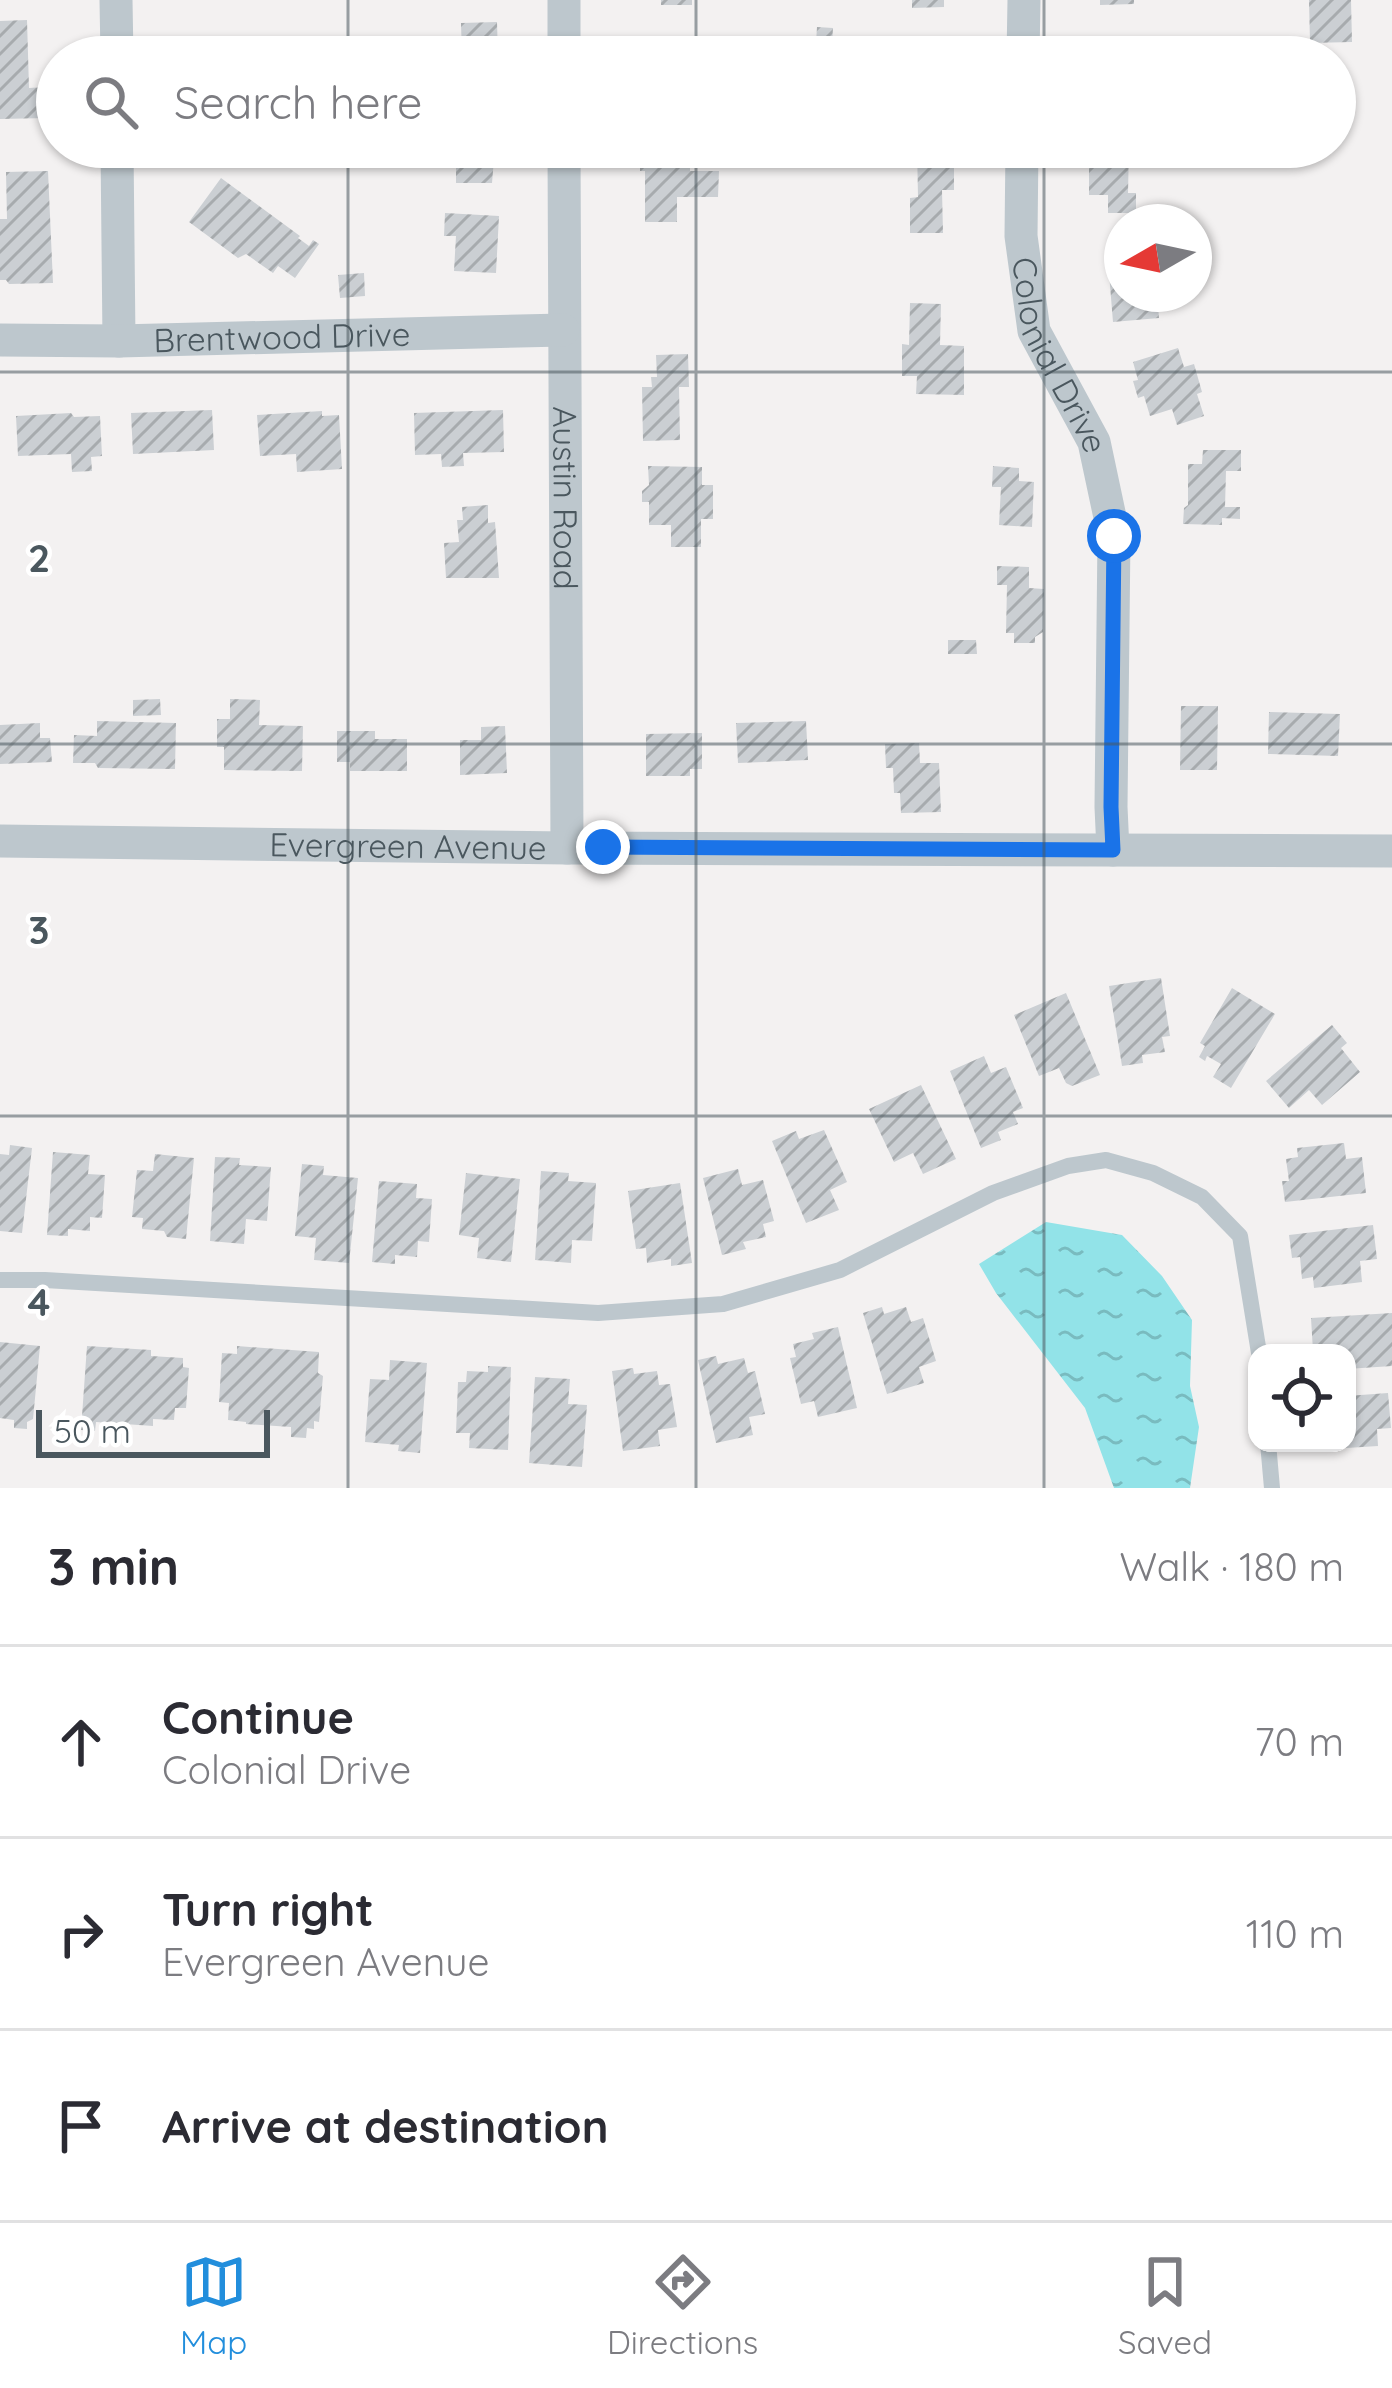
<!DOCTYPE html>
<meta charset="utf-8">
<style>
:root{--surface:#fff;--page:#f2f2f3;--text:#2b2b33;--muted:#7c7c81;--line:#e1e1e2;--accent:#228edc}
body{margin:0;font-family:Quicksand,sans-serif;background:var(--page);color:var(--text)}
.controls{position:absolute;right:36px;bottom:36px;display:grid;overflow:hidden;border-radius:24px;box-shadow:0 3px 9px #0004}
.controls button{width:108px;height:108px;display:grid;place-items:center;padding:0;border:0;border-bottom:3px solid var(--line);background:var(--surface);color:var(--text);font:60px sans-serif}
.compass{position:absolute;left:1104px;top:204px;width:108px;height:108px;border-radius:50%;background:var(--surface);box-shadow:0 3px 9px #0004;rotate:261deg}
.scale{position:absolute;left:36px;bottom:30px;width:234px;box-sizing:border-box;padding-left:12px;border:6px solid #4a575e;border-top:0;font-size:33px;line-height:42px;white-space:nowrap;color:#4a575e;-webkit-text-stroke:9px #fff;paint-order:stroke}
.stop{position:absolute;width:36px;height:36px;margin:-27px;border:9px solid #1a73e8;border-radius:50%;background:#fff}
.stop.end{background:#1a73e8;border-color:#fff;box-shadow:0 3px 12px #0008}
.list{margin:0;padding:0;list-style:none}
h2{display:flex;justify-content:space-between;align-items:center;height:156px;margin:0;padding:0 48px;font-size:51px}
h2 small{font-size:39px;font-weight:400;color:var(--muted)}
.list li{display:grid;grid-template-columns:78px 1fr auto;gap:36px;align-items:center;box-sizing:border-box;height:192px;padding:0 48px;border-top:3px solid var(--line)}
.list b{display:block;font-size:45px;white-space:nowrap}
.list p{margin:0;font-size:39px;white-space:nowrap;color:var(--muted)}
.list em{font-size:39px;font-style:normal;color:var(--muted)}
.icon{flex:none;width:66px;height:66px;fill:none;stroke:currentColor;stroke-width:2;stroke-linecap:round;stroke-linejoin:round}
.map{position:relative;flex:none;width:1392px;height:1488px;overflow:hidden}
.search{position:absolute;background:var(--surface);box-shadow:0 3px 9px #0004;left:36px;right:36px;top:36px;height:132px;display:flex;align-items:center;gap:30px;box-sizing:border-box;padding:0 42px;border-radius:66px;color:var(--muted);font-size:45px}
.sheet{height:732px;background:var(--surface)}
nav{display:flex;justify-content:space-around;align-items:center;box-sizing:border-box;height:168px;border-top:3px solid var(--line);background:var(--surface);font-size:33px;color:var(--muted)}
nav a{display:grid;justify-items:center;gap:6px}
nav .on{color:var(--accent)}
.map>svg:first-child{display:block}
.water{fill:url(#water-ripples)}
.building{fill:url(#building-hatch)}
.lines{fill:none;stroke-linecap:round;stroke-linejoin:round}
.service{stroke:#bdc7cd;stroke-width:16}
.minor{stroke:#bdc7cd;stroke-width:33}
.route{stroke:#1a73e8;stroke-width:15}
.grid{fill:none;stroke:#4a575e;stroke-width:3;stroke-opacity:0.55}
.labels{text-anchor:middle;stroke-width:9;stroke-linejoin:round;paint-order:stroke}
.street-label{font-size:33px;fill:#4a575e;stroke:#fff}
.grid-label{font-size:39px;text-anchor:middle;font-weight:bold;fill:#4a575e;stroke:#fff;stroke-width:9;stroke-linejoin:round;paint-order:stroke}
</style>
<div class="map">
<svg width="1392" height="1488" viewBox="0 0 1392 1488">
<defs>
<pattern id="water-ripples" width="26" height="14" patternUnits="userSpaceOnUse" patternTransform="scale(3)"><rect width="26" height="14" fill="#92e3e8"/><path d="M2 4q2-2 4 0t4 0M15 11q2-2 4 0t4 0" fill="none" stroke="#79bbbf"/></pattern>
<pattern id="building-hatch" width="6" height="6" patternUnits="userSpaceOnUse" patternTransform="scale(3)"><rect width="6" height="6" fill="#cbcfd3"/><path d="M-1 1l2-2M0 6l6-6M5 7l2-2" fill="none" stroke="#a7abae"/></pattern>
</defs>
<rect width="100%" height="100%" fill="#f3f1f1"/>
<path class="water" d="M1046,1222L1122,1235L1162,1276L1192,1320L1190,1386L1199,1427L1190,1488H1114L1085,1408L996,1293L979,1264Z"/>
<g class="building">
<rect x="661" y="0" width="31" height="5"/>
<path d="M912,0H944V7L912,8Z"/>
<path d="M1100,0H1134V4L1100,5Z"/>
<path d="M1309,0H1351L1352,42L1310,43Z"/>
<path d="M27,20L29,88L46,87L47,118L0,119V21Z"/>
<path d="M497,22L498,57H462L461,23Z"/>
<path d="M817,27L833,28L832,44L816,43Z"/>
<path d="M262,36L263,57H201L200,37Z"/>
<path d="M646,43H678V52H687V57H646Z"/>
<path d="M950,43L951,57H929L928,44Z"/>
<path d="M1124,49V57H1090V50Z"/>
<path d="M438,147H495L492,183H456V167H439Z"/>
<path d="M640,147H690V171H719L718,197H677V222H645V171H640Z"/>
<path d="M917,147H954V190H942L943,233H910V198L918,197Z"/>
<path d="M1089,147H1129L1128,193H1136V213H1108V195H1089Z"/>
<path d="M48,171L53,283L9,284L6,280H0V219H7L6,172Z"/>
<path d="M221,178L300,236L298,238L309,246L313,240L319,244L295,278L278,266L273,273L246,254L238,258L189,222Z"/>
<path d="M445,213L499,216L496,273L454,271L456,236H444Z"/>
<path d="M1122,260V294H1157L1159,318L1113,322L1108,261Z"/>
<path d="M364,273L365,296L340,298L338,275Z"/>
<path d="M910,303L941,304L940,345L964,346V395L916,394L917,376H902V344L909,345Z"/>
<path d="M1178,348L1184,367L1194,364L1202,392L1197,394L1204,416L1177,425L1172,409L1150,416L1144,396L1138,398L1133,381L1138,380L1133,362Z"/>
<path d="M688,354L689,387H679L680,440L643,441L642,387H652L651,377H657L656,355Z"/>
<path d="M212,410L214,450L133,454L131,413Z"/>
<path d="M503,410L504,452L463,453L464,466L442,467L441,454L415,455L414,413Z"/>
<path d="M322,411V416L339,415L342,469L297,472L296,454L260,456L257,415Z"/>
<path d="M71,413L74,417L100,416L102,456L91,457L92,471L72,472L71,454L18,456L16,416Z"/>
<path d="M1203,450H1241V471H1226L1225,507H1240V519L1222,518V525L1183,524L1184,508L1188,505V464H1202Z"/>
<path d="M648,466L702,467V485H713V519H701V547H671V525H649V502H642V491L649,485Z"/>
<path d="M993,466L1019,468V481L1034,482L1032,527L999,525L1001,487H992Z"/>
<path d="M488,505V523L495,522L499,578H446L444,543L459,542L457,520H463L462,507Z"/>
<path d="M997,566L1029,567V588L1044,589L1043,632L1035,637V643H1014V633H1006L1007,585H997Z"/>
<path d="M948,640H976L977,654H948Z"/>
<path d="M160,699L161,715L133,716V700Z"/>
<path d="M230,699L260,700L259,725L303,726L302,771L224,770V747H217V719H230Z"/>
<path d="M1181,706H1218L1217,770H1180Z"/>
<path d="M1269,712L1340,714L1338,756L1268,754Z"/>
<path d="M97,721L176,723L175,769L98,768L95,763H73L74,735L97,736Z"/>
<path d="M806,721L808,760L738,763L736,723Z"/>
<path d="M40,723V738H50L52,762L0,764V725Z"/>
<path d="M505,726L507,773L460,775V740H481V727Z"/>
<path d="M337,731H375V739H407V771H350V762H337Z"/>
<path d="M702,733V769H690V776H646V734Z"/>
<path d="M919,743L920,763H939L941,812L901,813L900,793H894L893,768H886L885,744Z"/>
<path d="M1161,978L1170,1036L1162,1037L1165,1052L1142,1055L1143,1063L1122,1066L1109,986Z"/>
<path d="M1232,988L1275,1014L1231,1088L1213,1077L1221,1064L1207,1056L1205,1061L1199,1057L1205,1046L1200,1043Z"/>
<path d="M1066,993L1100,1075L1072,1086L1066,1083L1059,1068L1039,1076L1014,1015Z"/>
<path d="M1332,1025L1347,1043L1341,1048L1360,1072L1322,1105L1309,1090L1289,1108L1266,1081Z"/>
<path d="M984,1056L991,1073L1006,1067L1023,1108L1013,1112L1018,1124L998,1132L1001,1140L981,1148L950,1071Z"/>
<path d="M921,1085L956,1159L923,1174L913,1153L894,1162L869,1109Z"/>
<path d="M824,1130L847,1182L830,1190L839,1210L806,1223L772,1141L796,1131L799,1139Z"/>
<path d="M1344,1143L1346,1159L1362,1157L1366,1193L1285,1202L1282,1181H1289L1286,1159L1298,1157L1297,1148Z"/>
<path d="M10,1145L32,1148L22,1233L0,1231V1154L9,1155Z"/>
<path d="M53,1152L90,1155L88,1174L105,1175L102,1218L90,1217V1231L68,1229V1236L47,1235Z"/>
<path d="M155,1154L194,1158L186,1239L167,1237L164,1231L142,1229L143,1218L132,1217L137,1170L153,1171Z"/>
<path d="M215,1157L240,1158L239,1165L271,1167L267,1221L246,1219L244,1244L210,1241Z"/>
<path d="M302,1164L324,1166L323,1175L358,1178L349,1263L314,1260L316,1238L295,1236Z"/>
<path d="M738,1169L742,1185L763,1180L774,1221L763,1224L766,1237L743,1242L746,1249L722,1255L703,1178Z"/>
<path d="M541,1171L569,1173L568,1181L596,1183L592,1241L572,1240L571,1263L535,1260Z"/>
<path d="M466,1173L520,1179L511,1262L477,1258L479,1238L459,1235Z"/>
<path d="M379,1181L417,1184L416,1198L432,1199L429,1242L418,1241L417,1257L395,1255V1264L372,1262Z"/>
<path d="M680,1183L692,1263L671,1266V1259L647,1263L646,1248L636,1249L628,1191Z"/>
<path d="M1373,1225L1377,1259L1360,1261L1362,1282L1314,1288L1313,1277L1302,1279L1300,1257L1292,1258L1289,1235Z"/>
<path d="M882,1307L884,1314L906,1307L911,1322L923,1318L936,1361L919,1367L924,1383L887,1394L863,1313Z"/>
<path d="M1392,1313V1366L1347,1369V1353H1337V1349L1313,1351L1311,1318Z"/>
<path d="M838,1327L857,1408L818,1417L814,1401L801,1404L790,1358L796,1357L793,1344L814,1339L812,1333Z"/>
<path d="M0,1342L40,1346L33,1419L27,1422V1429L14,1428V1420L0,1418Z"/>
<path d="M87,1346L151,1350V1356L183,1358V1367L189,1368L186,1408H175L174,1420L153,1419V1426L96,1422L95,1431L81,1430Z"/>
<path d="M237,1346L319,1352L318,1373L323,1376L319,1422L314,1421V1429L307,1428L306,1438L291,1437V1427L246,1424V1422L228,1420L229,1403L219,1402L222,1353L237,1354Z"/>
<path d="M716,1356L718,1364L744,1358L748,1373L755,1371L765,1414L749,1417L753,1435L716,1443L698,1360Z"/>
<path d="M390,1360L427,1363L420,1453L398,1451L399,1445L365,1442L370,1379L389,1380Z"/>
<path d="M488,1366L511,1367L508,1450L469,1448L470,1433H456L458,1382H466L467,1371L488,1372Z"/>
<path d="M633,1368L634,1374L657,1371L659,1385L670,1384L677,1427L658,1430L660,1446L623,1451L612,1371Z"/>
<path d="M535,1377L570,1379L568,1404L587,1405L582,1467L529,1463Z"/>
<path d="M1388,1393L1391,1428L1377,1429L1378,1446L1331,1449L1330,1443H1347V1396Z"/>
</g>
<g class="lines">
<g class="service">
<path d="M0,1280H45L598,1313L723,1304L840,1270L993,1193L1068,1166L1106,1160L1153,1173L1202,1197L1240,1236L1259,1353"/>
<path d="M1268,1443L1272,1488"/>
</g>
<g class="minor">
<path d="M116,0L117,57"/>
<path d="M564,57V0"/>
<path d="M1023,57L1024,0"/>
<path d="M117,147L119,341"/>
<path id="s1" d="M564,147L567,848"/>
<path id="s2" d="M1022,147L1021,236L1034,331L1094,442L1114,536L1111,807L1113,850"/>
<path id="s3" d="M0,340L119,341L563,330"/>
<path id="s4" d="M0,841L567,848L1392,851"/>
</g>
</g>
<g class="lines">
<path class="route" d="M603,847L1113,850L1111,807L1114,536"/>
</g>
<path class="grid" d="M348,0V57M696,0V57M1044,0V57M348,147V1488M696,147V1488M1044,147V1488M0,372H1392M0,744H1392M0,1116H1392"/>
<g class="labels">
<g class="street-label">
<text dy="12" stroke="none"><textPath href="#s3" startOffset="282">Brentwood Drive</textPath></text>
<text dy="12" stroke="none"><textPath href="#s2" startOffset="216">Colonial Drive</textPath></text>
<text dy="12" stroke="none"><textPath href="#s1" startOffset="351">Austin Road</textPath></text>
<text dy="12" stroke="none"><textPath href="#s4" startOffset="408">Evergreen Avenue</textPath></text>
</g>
</g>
<g class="grid-label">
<text x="39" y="572">2</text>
<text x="39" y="944">3</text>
<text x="39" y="1316">4</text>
</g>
</svg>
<div class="controls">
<button><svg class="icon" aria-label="locate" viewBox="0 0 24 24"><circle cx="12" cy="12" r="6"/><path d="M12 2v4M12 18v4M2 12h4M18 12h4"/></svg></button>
</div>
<svg class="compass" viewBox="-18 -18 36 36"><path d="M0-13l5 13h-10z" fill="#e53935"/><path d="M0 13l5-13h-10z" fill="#7c7c81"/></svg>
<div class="scale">50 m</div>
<div class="stop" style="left:1114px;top:536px"></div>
<div class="stop end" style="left:603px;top:847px"></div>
<div class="search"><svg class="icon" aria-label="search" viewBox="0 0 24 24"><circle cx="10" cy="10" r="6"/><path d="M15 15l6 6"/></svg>Search here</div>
</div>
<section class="sheet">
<h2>3 min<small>Walk · 180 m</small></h2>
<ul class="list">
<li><svg class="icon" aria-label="ahead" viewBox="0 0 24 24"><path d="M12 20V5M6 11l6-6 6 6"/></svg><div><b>Continue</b><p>Colonial Drive</p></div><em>70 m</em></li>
<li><svg class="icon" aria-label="right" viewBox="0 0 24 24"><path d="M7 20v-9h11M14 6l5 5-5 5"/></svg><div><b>Turn right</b><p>Evergreen Avenue</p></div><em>110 m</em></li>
<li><svg class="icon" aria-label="arrive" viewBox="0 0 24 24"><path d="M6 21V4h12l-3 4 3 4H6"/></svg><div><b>Arrive at destination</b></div></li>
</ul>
</section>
<nav>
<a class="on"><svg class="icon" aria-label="map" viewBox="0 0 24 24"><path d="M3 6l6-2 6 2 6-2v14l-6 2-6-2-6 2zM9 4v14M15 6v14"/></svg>Map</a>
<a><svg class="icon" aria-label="directions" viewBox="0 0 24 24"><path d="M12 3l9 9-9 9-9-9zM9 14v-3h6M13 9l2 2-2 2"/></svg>Directions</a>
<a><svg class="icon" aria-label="saved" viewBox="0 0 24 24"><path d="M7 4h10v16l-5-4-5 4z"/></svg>Saved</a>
</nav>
